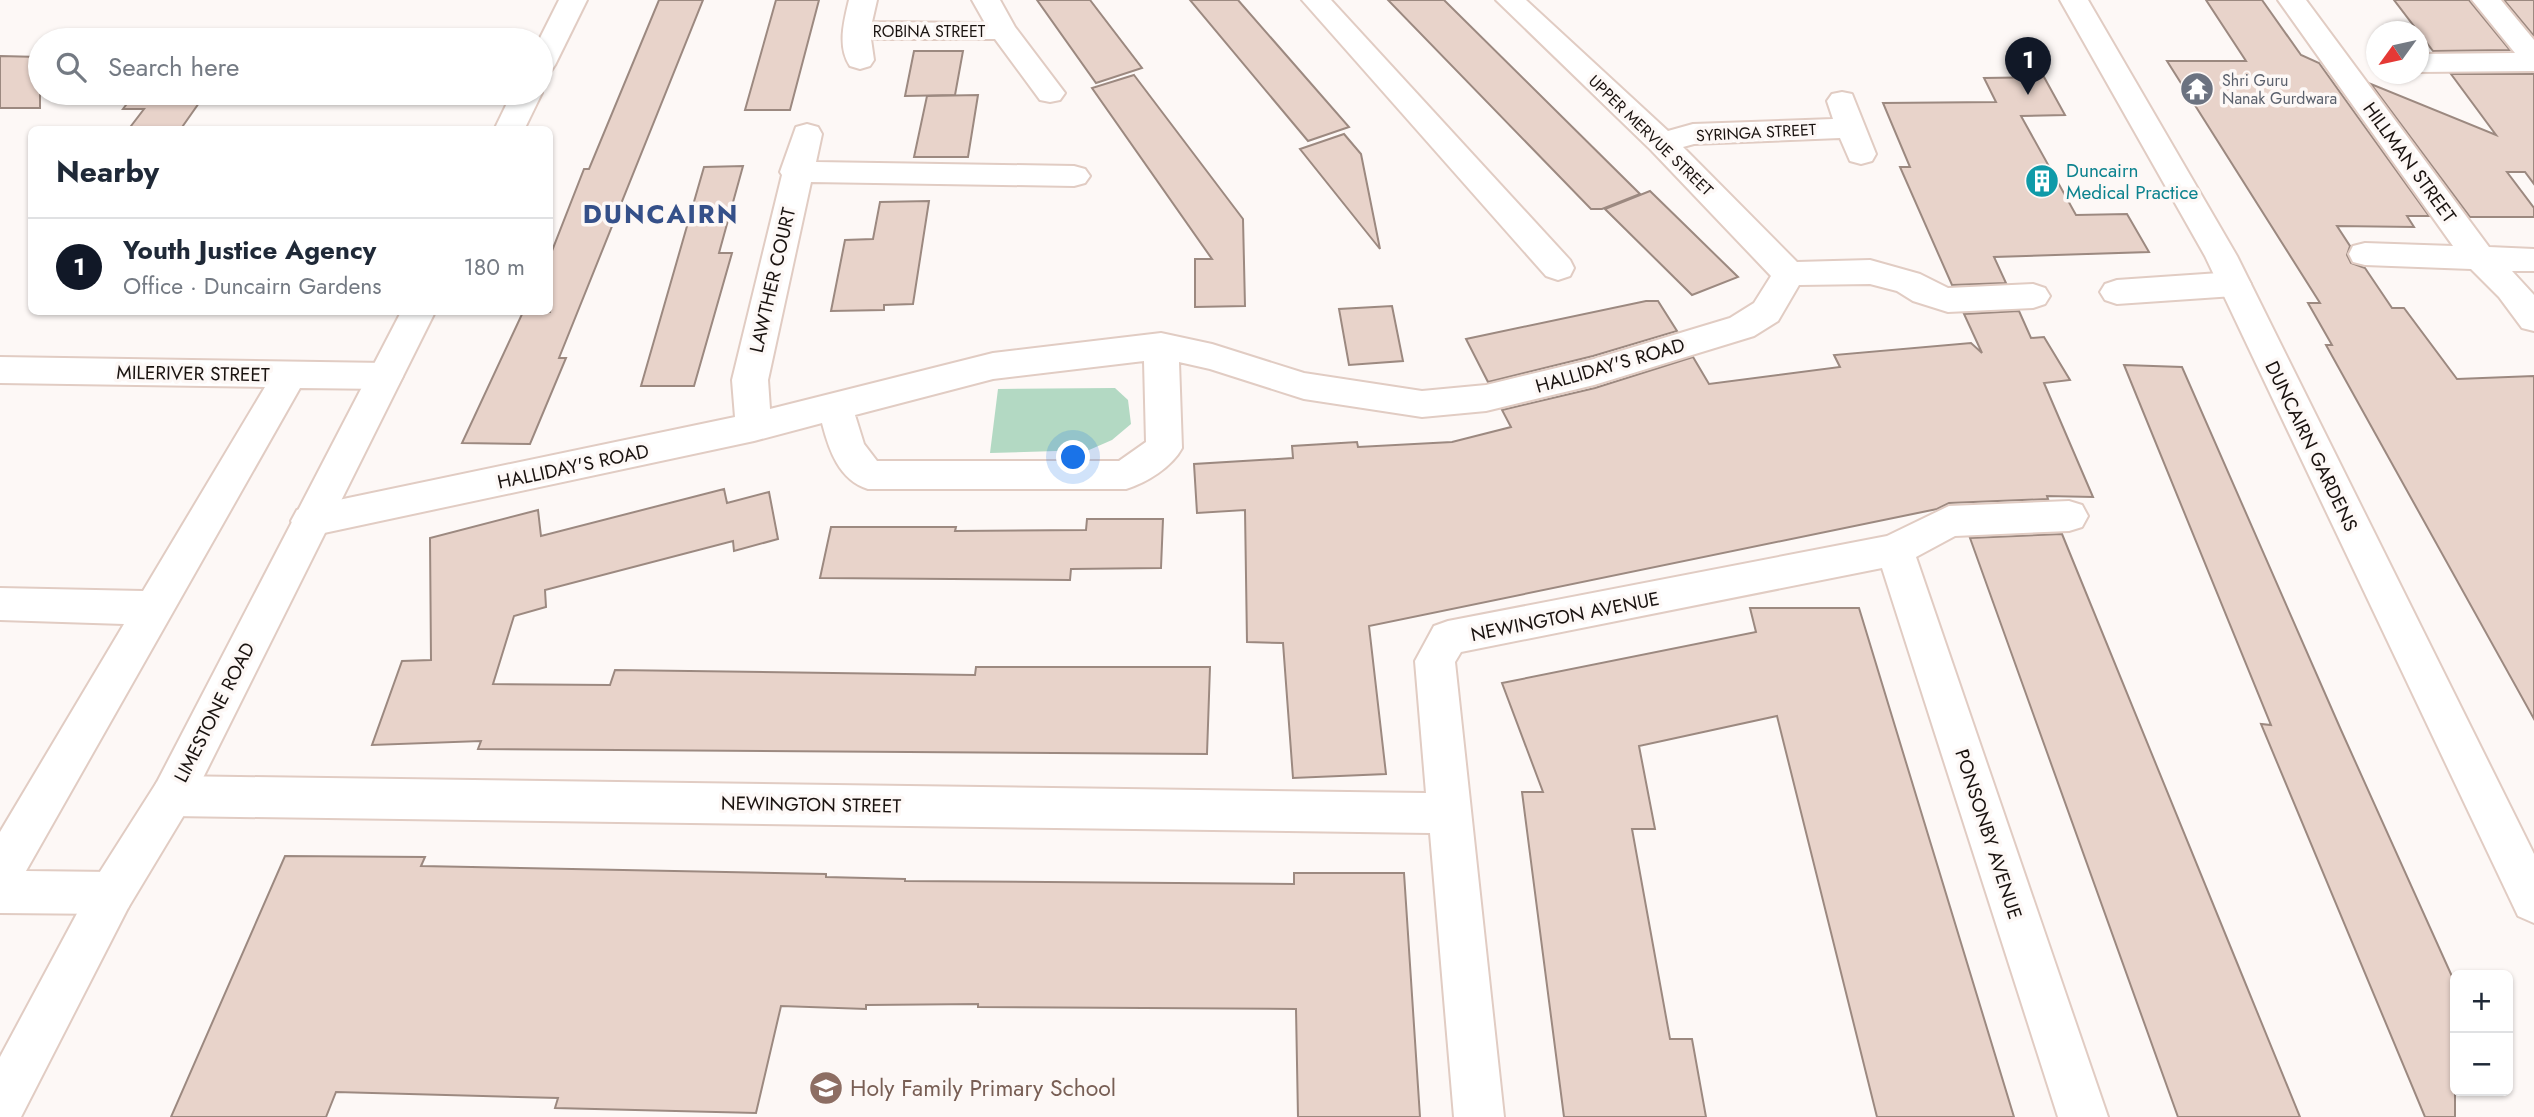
<!DOCTYPE html>
<meta charset="utf-8">
<style>
:root{--surface:#fff;--page:#f2f2f3;--text:#1f2937;--muted:#747a83;--line:#e0e1e3;--accent:#111827}
body{margin:0;font-family:Jost,sans-serif;background:var(--page);color:var(--text)}
.controls{position:absolute;right:21px;bottom:21px;display:grid;overflow:hidden;border-radius:10px;box-shadow:0 2px 5px #0004}
.controls button{width:63px;height:63px;display:grid;place-items:center;padding:0;border:0;border-bottom:2px solid var(--line);background:var(--surface);color:var(--text);font:35px sans-serif}
.compass{position:absolute;left:2366px;top:21px;width:63px;height:63px;border-radius:50%;background:var(--surface);box-shadow:0 2px 5px #0004;rotate:237deg}
.you{position:absolute;left:1074px;top:458px;width:24px;height:24px;margin:-18px;border:5px solid #fff;border-radius:50%;background:#1a73e8;box-shadow:0 0 0 10px #1a73e833}
.badge{display:grid;place-items:center;width:46px;height:46px;border-radius:50%;background:var(--accent);color:#fff;font-size:23px;font-weight:700}
.pin{position:absolute;translate:-50% -58px;filter:drop-shadow(0 2px 4px #0008)}
.pin::after{content:'';position:absolute;top:37px;width:24px;height:21px;background:inherit;clip-path:polygon(0 0,100% 0,50% 100%)}
.list{margin:0;padding:0;list-style:none}
h2{display:flex;justify-content:space-between;align-items:center;height:91px;margin:0;padding:0 28px;font-size:30px}
h2 small{font-size:23px;font-weight:400;color:var(--muted)}
.list li{display:grid;grid-template-columns:46px 1fr auto;gap:21px;align-items:center;box-sizing:border-box;height:98px;padding:0 28px;border-top:2px solid var(--line)}
.list b{display:block;font-size:26px;white-space:nowrap}
.list p{margin:0;font-size:23px;white-space:nowrap;color:var(--muted)}
.list em{font-size:23px;font-style:normal;color:var(--muted)}
.icon{flex:none;width:38px;height:38px;fill:none;stroke:currentColor;stroke-width:2;stroke-linecap:round;stroke-linejoin:round}
.map{position:relative;flex:none;width:2534px;height:1117px;overflow:hidden}
.search{position:absolute;background:var(--surface);box-shadow:0 2px 5px #0004;left:28px;top:28px;width:525px;height:77px;display:flex;align-items:center;gap:18px;box-sizing:border-box;padding:0 24px;border-radius:38px;color:var(--muted);font-size:26px}
.panel{position:absolute;background:var(--surface);box-shadow:0 2px 5px #0004;left:28px;top:126px;width:525px;height:189px;border-radius:10px}
.map>svg:first-child{display:block}
.green{fill:#b3d9c3}
.building{fill:#e8d3ca;stroke:#9c8980;stroke-width:2}
.lines{fill:none;stroke-linecap:round;stroke-linejoin:round}
.street-casing{stroke:#e1ccc3;stroke-width:4}
.secondary-casing{stroke:#e1ccc3;stroke-width:4}
.street{fill:#fff;fill-rule:evenodd}
.secondary{fill:#fff;fill-rule:evenodd}
.labels{text-anchor:middle;stroke-width:7;stroke-linejoin:round;paint-order:stroke}
.far-street-label{font-size:16px;fill:#1a1310;stroke:#fdf8f6}
.far-worship-label{font-size:16px;fill:#5b616d;stroke:#fdf8f6;text-anchor:start}
.street-label{font-size:19px;fill:#1a1310;stroke:#fdf8f6}
.culture-label{font-size:19px;fill:#0d838f;stroke:#fdf8f6;text-anchor:start}
.near-education-label{font-size:23px;fill:#785e54;stroke:#fdf8f6;text-anchor:start}
.district-label{font-size:26px;font-weight:bold;letter-spacing:2px;fill:#355089;stroke:#fdf8f6}
</style>
<div class="map">
<svg width="2534" height="1117" viewBox="0 0 2534 1117">
<rect width="100%" height="100%" fill="#fdf8f6"/>
<path class="green" d="M1115,388L1128,400L1131,424L1112,440L1089,450L990,453L998,389Z"/>
<g class="building">
<path d="M659,0H703L559,358H566L530,444L462,443L523,312H550V256L584,169H589Z"/>
<path d="M776,0H819L790,110H745Z"/>
<path d="M1037,0H1090L1142,68L1096,83Z"/>
<path d="M1190,0H1238L1349,127L1308,141Z"/>
<path d="M1388,0H1444L1640,194L1602,209H1591Z"/>
<path d="M2206,0H2262L2301,55L2319,63L2429,216H2407L2414,227L2337,226L2350,246L2347,255L2351,263L2365,268L2392,308H2404L2457,379L2534,376V719L2326,345H2332L2308,303H2320L2167,61H2246Z"/>
<path d="M2394,0H2469L2510,50L2433,51Z"/>
<path d="M2504,0H2534V36Z"/>
<path d="M914,51H963L955,95L905,96Z"/>
<path d="M0,56L40,57V108H0Z"/>
<path d="M2451,74H2534V184L2525,172H2507L2534,208V217H2470L2371,84L2496,135Z"/>
<path d="M1134,75L1243,219L1245,306L1195,307V259H1212L1092,88Z"/>
<path d="M2044,77L2065,115L2021,116L2076,215L2127,214L2149,252L1994,257L2006,283L1952,285L1900,167H1910L1883,103L1996,102L1984,78Z"/>
<path d="M135,93H206L180,130H128L144,109H123Z"/>
<path d="M978,95L968,157H914L927,96Z"/>
<path d="M1344,134L1361,154L1380,249L1300,149Z"/>
<path d="M743,166L719,253H732L694,386H641L704,167Z"/>
<path d="M1650,191L1691,231L1738,277L1692,295L1605,209Z"/>
<path d="M929,201L913,304L884,305V310L831,311L845,240L873,239L880,202Z"/>
<path d="M1646,301H1658L1677,331L1593,356L1488,382L1466,339Z"/>
<path d="M1392,306L1403,361L1349,365L1339,309Z"/>
<path d="M2019,311L2031,338L2044,337L2070,380L2044,383L2093,497L2047,496L2048,499L1949,503L1937,509L1369,626L1386,774L1293,778L1283,643L1247,642L1245,510L1197,513L1194,464L1293,458L1292,446L1357,442L1358,447L1452,442L1511,427L1502,410L1595,388L1693,357L1709,384L1840,367L1834,355L1971,343L1982,353L1964,314Z"/>
<path d="M2124,365L2182,367L2341,730L2455,983V1117H2425L2261,724L2271,725Z"/>
<path d="M724,489L727,503L769,492L778,539L734,551L733,541L545,590L546,607L514,616L493,684L610,685L615,670L975,675L976,667H1210L1207,754L478,749L481,741L372,745L402,661L431,660L430,538L538,510L541,536Z"/>
<path d="M1087,519H1163L1161,568L1071,569L1070,580L820,578L831,527H956L955,531L1086,530Z"/>
<path d="M2062,534L2242,975L2300,1117H2178L1970,538Z"/>
<path d="M1750,608H1859L2014,1117H1877L1777,716L1639,746L1655,829H1632L1670,1039H1692L1706,1117H1564L1522,792H1543L1502,683L1756,632Z"/>
<path d="M285,856L425,857L421,866L826,874V877L905,879V881L1294,884V873H1404L1420,1117H1298L1296,1009L978,1007V1004L866,1005V1009L781,1006L756,1113L555,1108L558,1098L336,1092L326,1117H171Z"/>
</g>
<g class="lines">
<g class="street-casing">
<g id="street">
<path d="M849,0H877L872,22L981,23H985L972,0H1000L1015,27L1065,93L1060,100L1050,102L1040,100L995,39H871L874,60L870,66L860,69L850,66C837,47 844,21 849,0Z"/>
<path d="M1302,0H1331L1570,260L1574,268L1570,276L1558,280L1546,276Z"/>
<path d="M1496,0H1526L1668,131L1693,124L1833,119L1827,101L1832,94L1842,92L1852,94L1876,154L1872,161L1861,164L1850,161L1840,138L1694,144L1683,147L1797,262L1870,260L1920,274L1948,288L2033,284L2045,288L2050,296L2045,304L2033,308L1948,312L1913,301L1897,291L1870,284L1799,285L1778,321L1754,336L1594,385L1486,411L1422,417L1304,399L1210,369L1179,362L1182,448C1172,467 1146,483 1126,489H868C839,480 829,450 822,423L754,441L310,536L297,532L291,521L297,510L310,506L735,417L732,380L782,175L780,172L796,127L807,124L818,127L822,134L816,162L1074,166L1085,169L1090,176L1085,183L1074,186L811,182L768,380L770,409L993,353L1161,333L1212,344L1304,373L1422,391L1486,385L1594,359L1730,318L1754,303L1771,276L1651,150ZM1144,361L1146,442L1119,461H877L864,444L855,415L993,379Z"/>
<path d="M2278,0H2306L2489,247L2534,249V271H2512L2534,295V331L2522,328L2499,297L2471,269L2365,265L2353,262L2349,254L2353,246L2365,243L2453,246Z"/>
<path d="M2472,0H2501L2534,40V71L2418,72V54L2515,53Z"/>
<path d="M2234,272L2246,276L2251,284L2246,292L2234,296L2117,304L2105,300L2100,292L2105,284L2117,280Z"/>
<path d="M0,357L386,363L398,367L403,376L398,385L386,389L300,388L26,871L112,872L128,878L134,893L128,908L112,914L0,913V832L124,624L0,620V588L143,591L265,387L0,383Z"/>
<path d="M2069,501L2082,505L2088,516L2082,527L2069,531L1955,536L1916,557L2108,1117H2058L1882,568L1461,652L1455,662L1504,1117H1454L1430,833L172,816L157,810L150,796L157,782L172,776L1426,793L1415,661L1434,626L1448,621L1887,536L1949,506Z"/>
</g>
</g>
<g class="secondary-casing">
<g id="secondary">
<path d="M559,0H587L555,65L551,71L541,74L539,40Z"/>
<path d="M2060,0H2088L2237,256L2534,854V923L2518,916L2205,256Z"/>
<path d="M541,91L542,93L524,130H494L512,93Z"/>
<path d="M401,312H435L187,810L128,908L21,1117H0V1057L96,878L157,782Z"/>
</g>
</g>
<use href="#street" class="street"/>
<use href="#secondary" class="secondary"/>
</g>
<defs>
<g id="temple-disc" transform="scale(1.75)"><circle r="9.5" fill="#6b7280" stroke="#fdf8f6"/><path d="M0-6L5-2H3V0L6.5 2.5H4V6H1.5V3h-3V6H-4V2.5H-6.5L-3 0V-2H-5Z" fill="#fff"/></g>
<g id="building-disc" transform="scale(1.75)"><circle r="9.5" fill="#0f9aa8" stroke="#fdf8f6"/><path d="M-4-6H4V6H1V3H-1V6H-4ZM-2.5-4.3h1.7v1.8h-1.7ZM.8-4.3h1.7v1.8H.8ZM-2.5-1h1.7V.8h-1.7ZM.8-1h1.7V.8H.8Z" fill="#fff"/></g>
<g id="school-disc" transform="scale(1.75)"><circle r="9.5" fill="#8d6e63" stroke="#fdf8f6"/><path d="M0-5L7-2L0 1L-7-2ZM-4 1L0 2.5L4 1V4Q0 6-4 4Z" fill="#fff"/></g>
</defs>
<g fill-rule="evenodd">
<use href="#temple-disc" x="2197" y="89"/>
<use href="#building-disc" x="2042" y="181"/>
<use href="#school-disc" x="826" y="1088"/>
</g>
<g class="labels">
<g class="far-street-label">
<text x="929" y="37">ROBINA STREET</text>
<text transform="translate(1756 132) rotate(-3)" y="6">SYRINGA STREET</text>
<text transform="translate(1651 135) rotate(44)" y="6">UPPER MERVUE STREET</text>
</g>
<g class="far-worship-label">
<text x="2222" y="86">Shri Guru<tspan x="2222" dy="18">Nanak Gurdwara</tspan></text>
</g>
<g class="street-label">
<text transform="translate(2410 162) rotate(54)" y="7">HILLMAN STREET</text>
<text transform="translate(772 280) rotate(-77)" y="7">LAWTHER COURT</text>
<text transform="translate(1610 365) rotate(-16)" y="7">HALLIDAY'S ROAD</text>
<text transform="translate(193 373) rotate(1)" y="7">MILERIVER STREET</text>
<text transform="translate(2312 446) rotate(64)" y="7">DUNCAIRN GARDENS</text>
<text transform="translate(573 466) rotate(-12)" y="7">HALLIDAY'S ROAD</text>
<text transform="translate(1565 616) rotate(-11)" y="7">NEWINGTON AVENUE</text>
<text transform="translate(214 712) rotate(-63)" y="7">LIMESTONE ROAD</text>
<text transform="translate(811 804) rotate(1)" y="7">NEWINGTON STREET</text>
<text transform="translate(1989 834) rotate(72)" y="7">PONSONBY AVENUE</text>
</g>
<g class="culture-label">
<text x="2066" y="177">Duncairn<tspan x="2066" dy="22">Medical Practice</tspan></text>
</g>
<g class="near-education-label">
<text x="850" y="1096">Holy Family Primary School</text>
</g>
<g class="district-label">
<text x="661" y="223">DUNCAIRN</text>
</g>
</g>
</svg>
<div class="controls">
<button>+</button>
<button>−</button>
</div>
<svg class="compass" viewBox="-18 -18 36 36"><path d="M0-13l5 13h-10z" fill="#e53935"/><path d="M0 13l5-13h-10z" fill="#747a83"/></svg>
<div class="you"></div>
<div class="pin badge" style="left:2028px;top:95px">1</div>
<div class="search"><svg class="icon" aria-label="search" viewBox="0 0 24 24"><circle cx="10" cy="10" r="6"/><path d="M15 15l6 6"/></svg>Search here</div>
<section class="panel">
<h2>Nearby<small></small></h2>
<ul class="list">
<li><span class="badge">1</span><div><b>Youth Justice Agency</b><p>Office · Duncairn Gardens</p></div><em>180 m</em></li>
</ul>
</section>
</div>
